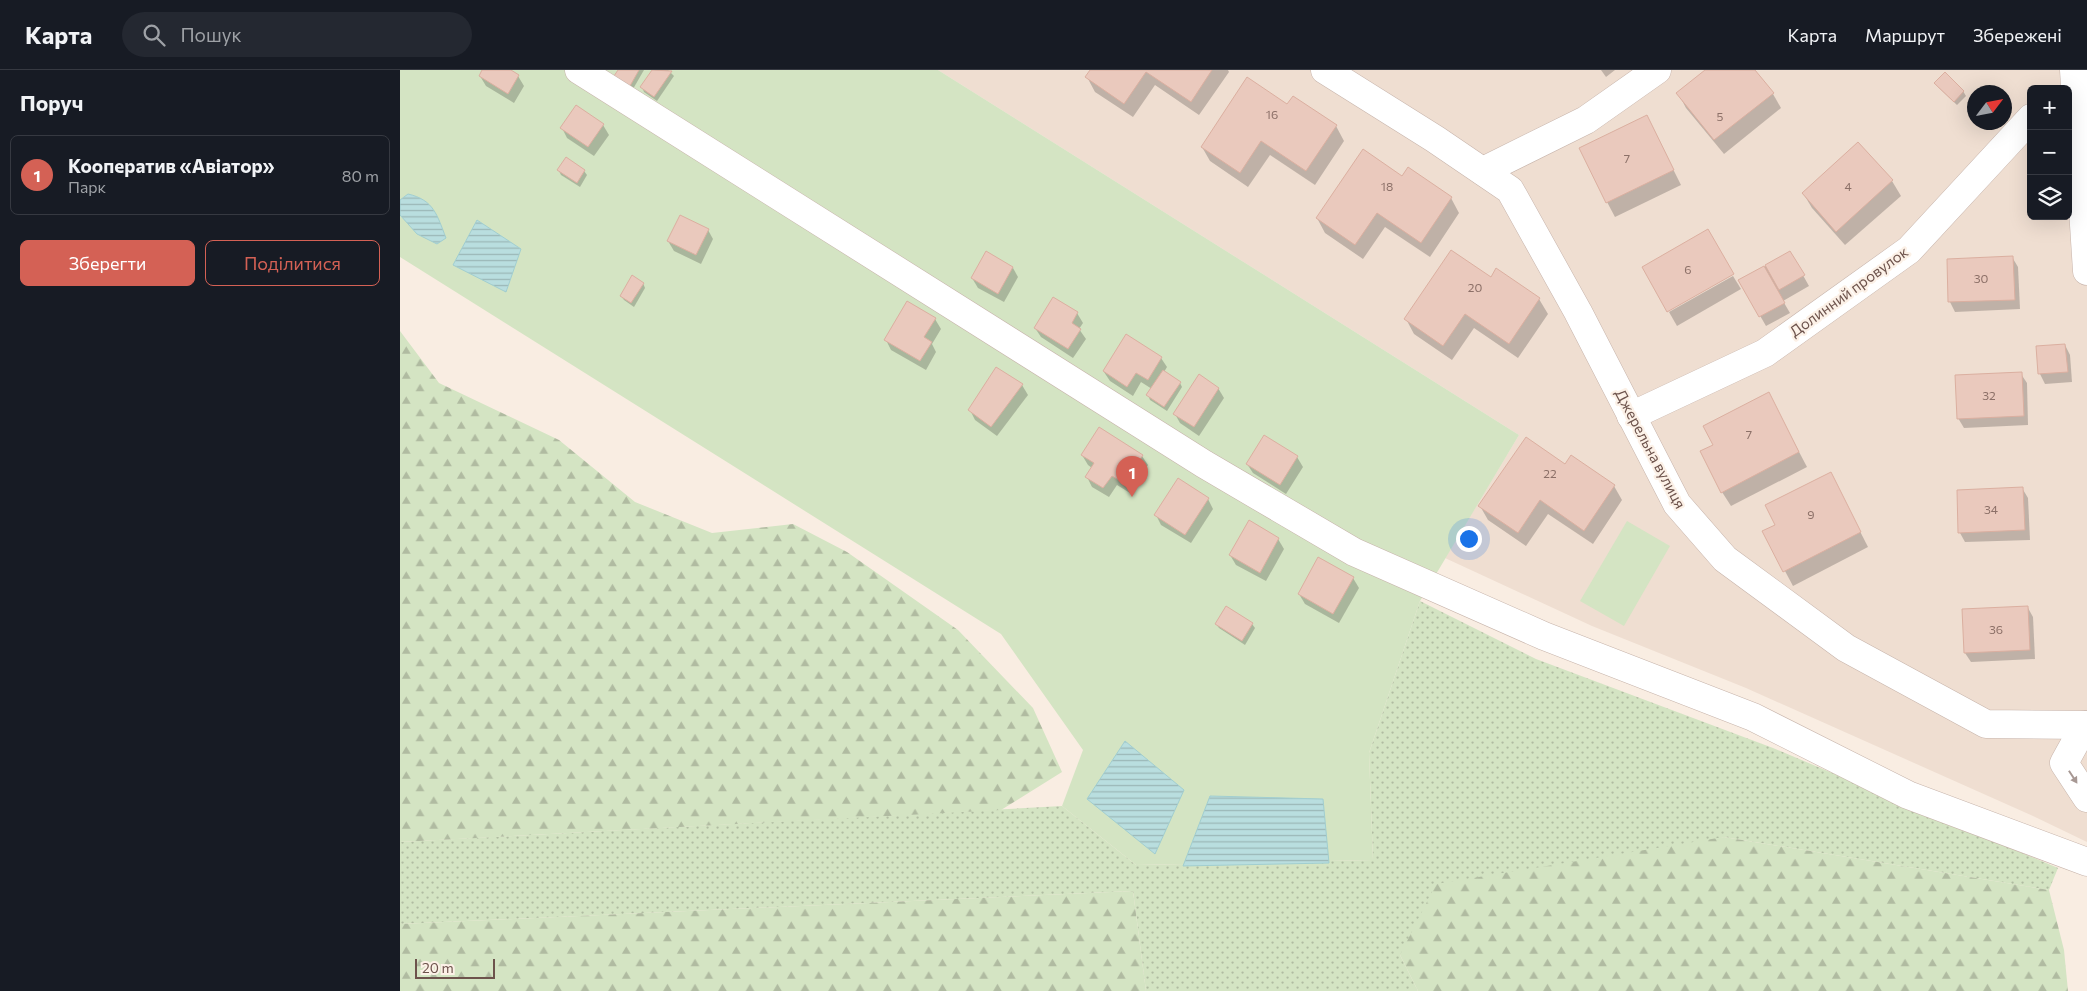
<!DOCTYPE html>
<html lang="uk">
<meta charset="utf-8">
<style>
:root{--surface:#171b24;--page:#242831;--text:#f1f3f6;--muted:#9ea1a6;--line:#363941;--accent:#d46155}
body{margin:0;font-family:Commissioner,sans-serif;background:var(--page);color:var(--text)}
.controls{position:absolute;right:15px;top:15px;display:grid;overflow:hidden;border-radius:8px;box-shadow:0 5px 20px #0002}
.controls button{width:45px;height:45px;display:grid;place-items:center;padding:0;border:0;border-bottom:1px solid var(--line);background:var(--surface);color:var(--text);font:25px sans-serif}
.compass{position:absolute;left:1567px;top:15px;width:45px;height:45px;border-radius:50%;background:var(--surface);box-shadow:0 5px 20px #0002;rotate:58deg}
.scale{position:absolute;left:15px;bottom:12px;width:80px;box-sizing:border-box;padding-left:5px;border:2px solid #6d534c;border-top:0;font-size:14px;line-height:18px;white-space:nowrap;color:#6d534c;-webkit-text-stroke:4px #fcf1e7;paint-order:stroke}
.you{position:absolute;left:1068px;top:468px;width:18px;height:18px;margin:-12px;border:4px solid #fff;border-radius:50%;background:#1a73e8;box-shadow:0 0 0 8px #1a73e833}
.badge{display:grid;place-items:center;width:32px;height:32px;border-radius:50%;background:var(--accent);color:#fff;font-size:16px;font-weight:700}
.pin{position:absolute;translate:-50% -41px;filter:drop-shadow(0 1px 2px #0008)}
.pin::after{content:'';position:absolute;top:26px;width:18px;height:15px;background:inherit;clip-path:polygon(0 0,100% 0,50% 100%)}
.list{margin:0;padding:0;list-style:none}
h2{display:flex;justify-content:space-between;align-items:center;height:65px;margin:0;padding:0 20px;font-size:21px}
h2 small{font-size:16px;font-weight:400;color:var(--muted)}
.list li{display:grid;grid-template-columns:32px 1fr auto;gap:15px;align-items:center;box-sizing:border-box;height:80px;margin:0 10px 10px;padding:0 10px;border:1px solid var(--line);border-radius:8px}
.list b{display:block;font-size:19px;white-space:nowrap}
.list p{margin:0;font-size:16px;white-space:nowrap;color:var(--muted)}
.list em{font-size:16px;font-style:normal;color:var(--muted)}
.actions{display:flex;gap:10px;padding:15px 20px}
.actions a{flex:1;padding:11px 0;border:1px solid var(--accent);border-radius:8px;text-align:center;font-size:18px;color:var(--accent)}
.actions .main{background:var(--accent);color:#fff}
.icon{flex:none;width:28px;height:28px;fill:none;stroke:currentColor;stroke-width:2;stroke-linecap:round;stroke-linejoin:round}
.map{position:relative;flex:none;width:1687px;height:921px;overflow:hidden}
header{display:flex;align-items:center;gap:30px;box-sizing:border-box;height:70px;padding:0 25px;background:var(--surface);border-bottom:1px solid var(--line)}
header strong{font-size:24px}
nav{display:flex;gap:28px;margin-inline-start:auto;font-size:18px}
.search{width:350px;height:45px;background:var(--page);display:flex;align-items:center;gap:12px;box-sizing:border-box;padding:0 18px;border-radius:28px;color:var(--muted);font-size:19px}
main{display:flex}
aside{flex:1;background:var(--surface)}
.map>svg:first-child{display:block}
.residential{fill:#efded1;fill-rule:evenodd}
.grass{fill:url(#grass-dots)}
.forest{fill:url(#forest-firs)}
.garden{fill:#d4e4c3}
.water{fill:url(#water-rules);stroke:#a1ced0}
.shadow{fill:#0003}
.building{fill:#eac9bd;stroke:#dbafa0}
.lines{fill:none;stroke-linecap:round;stroke-linejoin:round}
.minor-casing{stroke:#c7b4ab;stroke-width:29}
.minor{stroke:#fff;stroke-width:28}
.oneway{fill:#a79894}
.labels{text-anchor:middle;stroke-width:4.5;stroke-linejoin:round;paint-order:stroke}
.number-label{font-size:12px;fill:#8c7068}
.street-label{font-size:15px;fill:#6d534c;stroke:#fcf1e7}
</style>
<header>
<strong>Карта</strong>
<div class="search"><svg class="icon" aria-label="search" viewBox="0 0 24 24"><circle cx="10" cy="10" r="6"/><path d="M15 15l6 6"/></svg>Пошук</div>
<nav><a>Карта</a><a>Маршрут</a><a>Збережені</a></nav>
</header>
<main>
<aside>
<h2>Поруч<small></small></h2>
<ul class="list">
<li><span class="badge">1</span><div><b>Кооператив «Авіатор»</b><p>Парк</p></div><em>80 m</em></li>
</ul>
<div class="actions"><a class="main">Зберегти</a><a>Поділитися</a></div>
</aside>
<div class="map">
<svg width="1687" height="921" viewBox="0 0 1687 921">
<defs>
<pattern id="grass-dots" width="8" height="8" patternUnits="userSpaceOnUse" patternTransform="scale(1.25)"><rect width="8" height="8" fill="#d4e4c3"/><path d="M2 2h.1M6 6h.1" fill="none" stroke="#b0bba1" stroke-width="1.8" stroke-linecap="round"/></pattern>
<pattern id="forest-firs" width="22" height="20" patternUnits="userSpaceOnUse" patternTransform="scale(1.25)"><rect width="22" height="20" fill="#d4e4c3"/><path d="M5 1l3.5 6h-7zM16 11l3.5 6h-7z" fill="#b0bba1"/></pattern>
<pattern id="water-rules" width="6" height="5" patternUnits="userSpaceOnUse" patternTransform="scale(1.25)"><rect width="6" height="5" fill="#b9dedf"/><path d="M0 2.5h6" fill="none" stroke="#9bb7b7"/></pattern>
</defs>
<rect width="100%" height="100%" fill="#f9ede2"/>
<path class="residential" d="M538,0H1687V772L1633,746L1346,618L1192,556L1045,488L1119,365ZM1631,19H1668V146H1631ZM1574,22H1604V52H1574Z"/>
<path class="grass" d="M1020,531L1136,589L1373,678L1658,798L1649,820L1324,767L1000,885L1018,921H746L733,821L0,854V772L662,736L736,795L973,790L969,683Z"/>
<g class="forest">
<path d="M0,261L39,313L159,370L235,432L312,463L393,454L447,482L558,560L633,638L662,702L601,740L0,772Z"/>
<path d="M1324,767L1649,820L1664,880L1668,921H1018L1000,885L1036,814Z"/>
<path d="M733,821L746,921H0V854Z"/>
</g>
<g class="garden">
<path d="M0,0H538L1119,365L1020,531L969,683L973,790L736,795L662,736L683,680L601,564L0,187Z"/>
<path d="M1227,451L1270,476L1224,556L1180,531Z"/>
</g>
<g class="water">
<path d="M8,124C34,130 37,145 46,168L37,174L17,164L0,145V130Z"/>
<path d="M77,150L121,179L106,222L53,195Z"/>
<path d="M725,671L784,720L755,784L687,729Z"/>
<path d="M810,726L923,729L929,793L783,796Z"/>
</g>
<g class="shadow">
<path d="M81,0H108L118,6L124,16L114,33L86,16L80,6L83,1Z"/>
<path d="M219,0H244L233,19L218,11Z"/>
<path d="M253,0H268L274,6L257,31L244,22L242,17Z"/>
<path d="M692,0H828L829,2L799,45L755,15L733,47L695,22L687,7Z"/>
<path d="M1201,0H1215L1206,7Z"/>
<path d="M1307,0H1354L1373,24L1381,38L1324,84L1286,38L1278,23Z"/>
<path d="M1538,17L1563,21L1566,26L1557,35Z"/>
<path d="M888,36L936,56L944,71L915,115L870,85L848,117L810,91L802,77Z"/>
<path d="M1247,47L1281,115L1215,147L1207,132Z"/>
<path d="M203,55L209,65L194,86L167,68L162,58Z"/>
<path d="M1458,74L1492,111L1501,126L1445,175L1412,138L1403,123Z"/>
<path d="M166,89L184,101L187,105L180,117L161,105L159,101Z"/>
<path d="M1003,108L1051,128L1059,143L1030,187L985,157L963,189L925,163L917,148Z"/>
<path d="M308,160L313,169L301,194L274,181L268,171Z"/>
<path d="M1390,182L1409,216L1383,231L1390,243L1366,256L1340,211Z"/>
<path d="M1612,187L1618,197L1620,239L1555,242L1550,232L1548,190Z"/>
<path d="M613,198L618,207L604,232L578,218L572,208Z"/>
<path d="M1097,200L1139,229L1148,244L1118,288L1074,258L1052,290L1014,264L1006,249L1091,209Z"/>
<path d="M1333,206L1341,219L1277,256L1269,242Z"/>
<path d="M243,213L245,218L234,237L224,230L221,226Z"/>
<path d="M677,243L683,253L679,259L686,269L673,288L641,267L635,258Z"/>
<path d="M535,249L541,259L532,274L536,282L526,300L491,280L486,270Z"/>
<path d="M1665,275L1670,285L1672,312L1645,314L1640,304L1638,277Z"/>
<path d="M761,288L767,297L764,302L780,313L782,317L767,341L750,330L748,325L752,319L741,312L733,326L710,311L704,302Z"/>
<path d="M1621,304L1627,313L1628,355L1564,358L1558,348Z"/>
<path d="M622,315L628,325L597,366L575,350L570,340Z"/>
<path d="M818,318L824,328L799,366L780,353L775,344Z"/>
<path d="M1376,338L1407,397L1331,436L1322,422L1315,375Z"/>
<path d="M682,385L742,386L748,395L730,423L717,415L709,427L692,417L687,407L692,398L688,395Z"/>
<path d="M897,387L903,397L886,424L853,403L847,394Z"/>
<path d="M1165,395L1214,416L1222,430L1193,474L1148,444L1126,476L1088,450L1080,436Z"/>
<path d="M1438,418L1468,477L1393,516L1364,462Z"/>
<path d="M1622,418L1628,428L1630,470L1565,472L1560,463Z"/>
<path d="M808,429L813,439L791,473L761,455L756,445Z"/>
<path d="M849,452L878,469L884,479L866,511L836,495L830,485Z"/>
<path d="M953,508L959,518L939,553L905,534L899,524Z"/>
<path d="M1628,538L1633,547L1635,589L1571,592L1565,583Z"/>
<path d="M816,554H852L855,558L845,575L819,558Z"/>
</g>
<g class="building">
<path d="M82,0H111L119,5L108,24L79,6Z"/>
<path d="M218,0H239L230,16L214,6Z"/>
<path d="M252,0L272,1L254,27L240,17Z"/>
<path d="M690,0H812L791,32L746,2L724,34L685,7Z"/>
<path d="M1305,0H1355L1374,23L1314,70L1276,23Z"/>
<path d="M1545,2L1564,21L1554,32L1534,13Z"/>
<path d="M847,7L887,34L893,26L937,55L906,101L861,71L840,103L801,77Z"/>
<path d="M176,35L204,54L188,77L160,58Z"/>
<path d="M1247,45L1274,100L1206,133L1179,78Z"/>
<path d="M1458,72L1493,110L1436,162L1402,123Z"/>
<path d="M963,79L1002,106L1008,97L1052,127L1021,173L977,143L955,175L916,148Z"/>
<path d="M166,87L185,100L177,113L157,100Z"/>
<path d="M280,145L309,159L296,185L267,171Z"/>
<path d="M1308,159L1334,204L1267,242L1242,197Z"/>
<path d="M1051,180L1091,207L1096,198L1140,228L1109,274L1065,244L1043,276L1004,249Z"/>
<path d="M586,181L613,197L598,224L571,208Z"/>
<path d="M1390,181L1405,205L1379,220L1365,195Z"/>
<path d="M1613,186L1615,230L1548,232L1547,189Z"/>
<path d="M1364,196L1385,233L1359,247L1338,210Z"/>
<path d="M232,205L244,213L231,233L220,226Z"/>
<path d="M653,227L678,242L672,253L681,259L668,279L634,258Z"/>
<path d="M507,231L536,248L524,267L532,272L520,291L484,270Z"/>
<path d="M726,264L762,287L748,310L736,303L727,317L703,301Z"/>
<path d="M1665,274L1668,302L1638,304L1636,276Z"/>
<path d="M596,297L623,314L591,357L568,340Z"/>
<path d="M763,300L781,312L764,337L746,325Z"/>
<path d="M1622,302L1624,346L1557,349L1555,305Z"/>
<path d="M799,304L819,318L794,357L773,344Z"/>
<path d="M1369,322L1399,382L1321,423L1300,381L1313,375L1303,356Z"/>
<path d="M699,357L743,385L725,414L712,406L703,418L685,407L694,393L681,385Z"/>
<path d="M864,365L898,386L880,415L846,394Z"/>
<path d="M1126,367L1165,394L1171,385L1215,415L1184,461L1140,430L1118,463L1078,436Z"/>
<path d="M1431,402L1461,462L1383,502L1362,461L1375,455L1365,435Z"/>
<path d="M778,408L809,428L785,465L754,445Z"/>
<path d="M1623,417L1625,460L1558,463L1557,420Z"/>
<path d="M849,450L879,468L860,503L829,485Z"/>
<path d="M918,487L954,507L933,544L898,524Z"/>
<path d="M826,536L853,553L842,571L815,554Z"/>
<path d="M1628,536L1630,580L1564,583L1562,539Z"/>
</g>
<g class="lines">
<g class="minor-casing">
<g id="minor">
<path d="M179,0L804,394L954,482L1144,566L1353,647L1508,725L1687,792"/>
<path d="M925,0L1035,69L1110,120L1178,242L1277,434L1325,489L1446,578L1586,654L1687,655"/>
<path d="M1674,0L1687,201"/>
<path d="M1083,101L1186,50L1257,0"/>
<path d="M1231,346L1365,283L1509,180L1631,48"/>
<path d="M1685,655L1664,693L1687,728"/>
</g>
</g>
<use href="#minor" class="minor"/>
</g>
<defs><path id="oneway-solid" d="M-6-.8H1V-3.2L6.5 0L1 3.2V.8H-6Z" transform="scale(1.25)"/></defs>
<use class="oneway" href="#oneway-solid" transform="translate(1673 707) rotate(57)"/>
<g class="labels">
<g class="number-label">
<text x="872" y="49">16</text>
<text x="1320" y="51">5</text>
<text x="1227" y="93">7</text>
<text x="987" y="121">18</text>
<text x="1448" y="121">4</text>
<text x="1288" y="204">6</text>
<text x="1581" y="213">30</text>
<text x="1075" y="222">20</text>
<text x="1589" y="330">32</text>
<text x="1349" y="369">7</text>
<text x="1150" y="408">22</text>
<text x="1591" y="444">34</text>
<text x="1411" y="449">9</text>
<text x="1596" y="564">36</text>
</g>
<g class="street-label">
<text transform="translate(1449 222) rotate(-36)" y="5">Долинний провулок</text>
<text transform="translate(1250 379) rotate(62)" y="5">Джерельна вулиця</text>
</g>
</g>
</svg>
<div class="controls">
<button>+</button>
<button>−</button>
<button><svg class="icon" aria-label="layers" viewBox="0 0 24 24"><path d="M12 4l9 5-9 5-9-5zM3 14l9 5 9-5"/></svg></button>
</div>
<svg class="compass" viewBox="-18 -18 36 36"><path d="M0-13l5 13h-10z" fill="#e53935"/><path d="M0 13l5-13h-10z" fill="#9ea1a6"/></svg>
<div class="scale">20 m</div>
<div class="you"></div>
<div class="pin badge" style="left:732px;top:427px">1</div>
</div>
</main>
